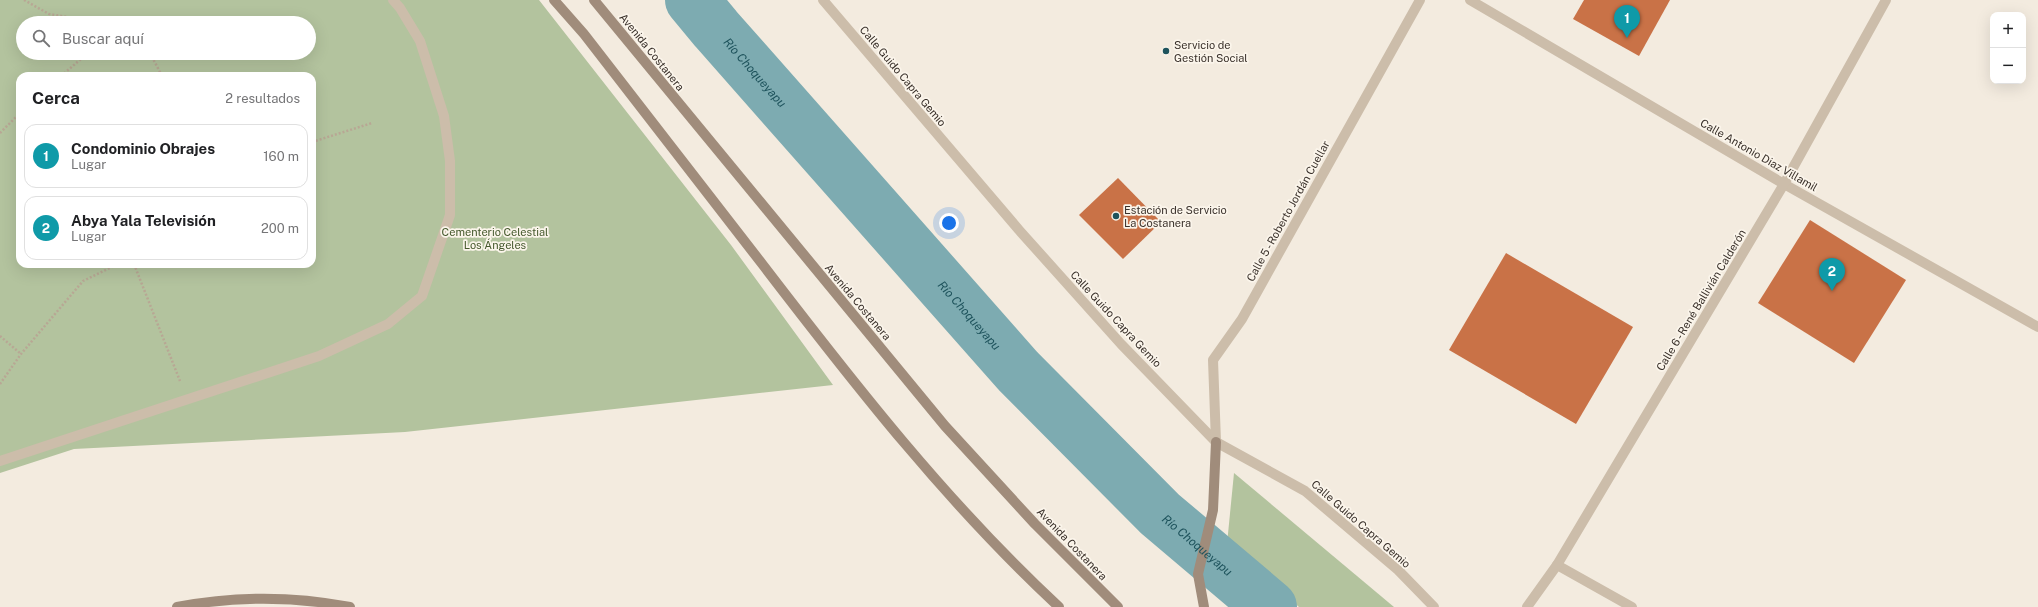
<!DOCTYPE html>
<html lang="es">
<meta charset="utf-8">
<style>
:root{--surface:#fff;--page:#f2f2f2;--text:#202124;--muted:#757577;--line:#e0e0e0;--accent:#7c3aed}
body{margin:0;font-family:"Public Sans",sans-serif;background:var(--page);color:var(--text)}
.controls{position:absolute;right:12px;top:12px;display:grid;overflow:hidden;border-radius:8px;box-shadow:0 4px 16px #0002}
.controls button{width:36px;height:36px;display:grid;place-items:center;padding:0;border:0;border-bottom:1px solid var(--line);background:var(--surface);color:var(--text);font:20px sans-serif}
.you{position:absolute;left:949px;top:223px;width:14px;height:14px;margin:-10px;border:3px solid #fff;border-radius:50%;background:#1a73e8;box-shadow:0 0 0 6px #1a73e833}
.badge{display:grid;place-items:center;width:26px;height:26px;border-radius:50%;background:var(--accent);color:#fff;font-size:13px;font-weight:700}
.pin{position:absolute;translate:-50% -33px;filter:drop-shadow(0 1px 2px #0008)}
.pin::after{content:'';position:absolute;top:21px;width:14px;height:12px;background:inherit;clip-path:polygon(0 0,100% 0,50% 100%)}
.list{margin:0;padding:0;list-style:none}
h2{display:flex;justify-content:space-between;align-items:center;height:52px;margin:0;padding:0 16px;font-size:17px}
h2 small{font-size:13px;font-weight:400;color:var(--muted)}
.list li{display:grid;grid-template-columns:26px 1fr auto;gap:12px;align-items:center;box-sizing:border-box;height:64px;margin:0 8px 8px;padding:0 8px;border:1px solid var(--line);border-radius:12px}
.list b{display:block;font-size:15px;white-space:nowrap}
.list p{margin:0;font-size:13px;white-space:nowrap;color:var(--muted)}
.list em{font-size:13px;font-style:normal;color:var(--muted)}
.icon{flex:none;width:22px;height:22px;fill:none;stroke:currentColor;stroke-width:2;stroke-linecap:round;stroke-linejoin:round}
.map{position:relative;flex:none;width:2038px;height:607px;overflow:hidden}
.search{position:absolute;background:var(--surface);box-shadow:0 4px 16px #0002;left:16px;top:16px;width:300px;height:44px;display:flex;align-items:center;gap:10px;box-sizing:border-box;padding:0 14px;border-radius:22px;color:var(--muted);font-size:15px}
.panel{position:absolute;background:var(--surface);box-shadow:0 4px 16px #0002;left:16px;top:72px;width:300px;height:196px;border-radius:12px}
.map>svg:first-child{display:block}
.green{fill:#b3c39e;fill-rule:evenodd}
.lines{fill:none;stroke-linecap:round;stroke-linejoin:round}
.river{stroke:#7dabb1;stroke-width:54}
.building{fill:#c97247}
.path{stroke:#b8a794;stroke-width:2.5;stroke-dasharray:2 2;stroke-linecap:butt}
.service{stroke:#ccbdaa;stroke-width:10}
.minor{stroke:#ccbdaa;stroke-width:10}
.secondary{stroke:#a08c7b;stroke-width:10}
.poi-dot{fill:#1e535c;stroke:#fbf5eb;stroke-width:1.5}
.labels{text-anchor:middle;stroke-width:3.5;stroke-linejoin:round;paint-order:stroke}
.poi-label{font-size:11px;fill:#39302a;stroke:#fbf5eb;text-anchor:start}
.street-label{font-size:11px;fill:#39302a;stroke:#fbf5eb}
.park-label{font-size:11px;fill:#44582c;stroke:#fbf5eb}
.water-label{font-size:12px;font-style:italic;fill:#1e535c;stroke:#fbf5eb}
</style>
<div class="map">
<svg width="2038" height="607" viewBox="0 0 2038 607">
<rect width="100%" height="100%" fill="#f3ebdf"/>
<g class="green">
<path d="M0,0H539L731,245L833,385L405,432L74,449L0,473ZM23,23H309V53H23ZM20,76H312V264H20Z"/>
<path d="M1234,473L1394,607H1299L1227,544Z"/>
</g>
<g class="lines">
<path class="river" id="s1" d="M692,0L716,29L1018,371L1160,514L1270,607"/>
</g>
<g class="building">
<path d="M1584,0H1670L1639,56L1573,19Z"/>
<path d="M1118,178L1161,222L1123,259L1079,215Z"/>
<path d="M1810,220L1906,280L1854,363L1758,303Z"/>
<path d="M1506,253L1633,327L1576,424L1449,350Z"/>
</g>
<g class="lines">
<g class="path">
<path d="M24,0L49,14L104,23"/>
<path d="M150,53L162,76"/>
<path d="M61,76L88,53"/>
<path d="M0,133L20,113"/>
<path d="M312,142L372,123"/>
<path d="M134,264L180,381"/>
<path d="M0,336L21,354"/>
<path d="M0,384L21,354L83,281L118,264"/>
</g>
<g class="service">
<path d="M0,461L319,356L388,324L422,296L450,215V161L444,116L420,41L400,8L393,0"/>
<path d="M1557,565L1632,607"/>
</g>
<g class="minor">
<path d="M823,0L1019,230L1121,344L1216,442L1305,491L1398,570L1434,607"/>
<path d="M1470,0L1784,184L2038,327"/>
<path d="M1216,442L1213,360L1242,319L1420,0"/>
<path d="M1527,607L1557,565L1784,184L1886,0"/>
</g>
<g class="secondary">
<path d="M554,0L584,34C644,111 704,188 763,265C855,385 948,504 1059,607"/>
<path d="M594,0L945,426L1035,524L1118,607"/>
<path d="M177,607C234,596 293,596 350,607"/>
<path d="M1204,607L1198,574L1213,510L1216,442"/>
</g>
</g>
<g class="poi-dot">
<circle cx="1166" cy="51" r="4"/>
<circle cx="1116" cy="216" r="4"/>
</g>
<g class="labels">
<g class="poi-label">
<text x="1174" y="49">Servicio de<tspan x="1174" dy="13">Gestión Social</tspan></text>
<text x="1124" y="214">Estación de Servicio<tspan x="1124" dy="13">La Costanera</tspan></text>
</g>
<g class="street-label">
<text transform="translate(652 52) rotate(51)" y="4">Avenida Costanera</text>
<text transform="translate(903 76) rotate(50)" y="4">Calle Guido Capra Gemio</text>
<text transform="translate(1759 155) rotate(30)" y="4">Calle Antonio Diaz Villamil</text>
<text transform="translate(1288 211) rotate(-61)" y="4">Calle 5 - Roberto Jordán Cuellar</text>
<text transform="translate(1701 300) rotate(-59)" y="4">Calle 6 - René Ballivián Calderón</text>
<text transform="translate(858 302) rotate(50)" y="4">Avenida Costanera</text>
<text transform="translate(1116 319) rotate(47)" y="4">Calle Guido Capra Gemio</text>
<text transform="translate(1361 524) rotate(41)" y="4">Calle Guido Capra Gemio</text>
<text transform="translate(1072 544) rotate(46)" y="4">Avenida Costanera</text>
</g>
<g class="park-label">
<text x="495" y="236">Cementerio Celestial<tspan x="495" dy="13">Los Ángeles</tspan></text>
</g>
<g class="water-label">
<text dy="4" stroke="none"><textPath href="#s1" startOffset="96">Río Choqueyapu</textPath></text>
<text dy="4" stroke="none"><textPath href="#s1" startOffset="420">Río Choqueyapu</textPath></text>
<text dy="4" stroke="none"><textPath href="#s1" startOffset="744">Río Choqueyapu</textPath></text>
</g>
</g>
</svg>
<div class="controls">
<button>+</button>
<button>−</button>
</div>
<div class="you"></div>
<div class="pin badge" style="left:1627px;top:38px;background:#0f9aa8">1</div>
<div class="pin badge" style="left:1832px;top:291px;background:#0f9aa8">2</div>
<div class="search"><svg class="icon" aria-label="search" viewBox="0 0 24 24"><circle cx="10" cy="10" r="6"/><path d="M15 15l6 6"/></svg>Buscar aquí</div>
<section class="panel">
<h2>Cerca<small>2 resultados</small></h2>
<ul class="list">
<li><span class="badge" style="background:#0f9aa8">1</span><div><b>Condominio Obrajes</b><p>Lugar</p></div><em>160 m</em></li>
<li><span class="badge" style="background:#0f9aa8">2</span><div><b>Abya Yala Televisión</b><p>Lugar</p></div><em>200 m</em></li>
</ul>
</section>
</div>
